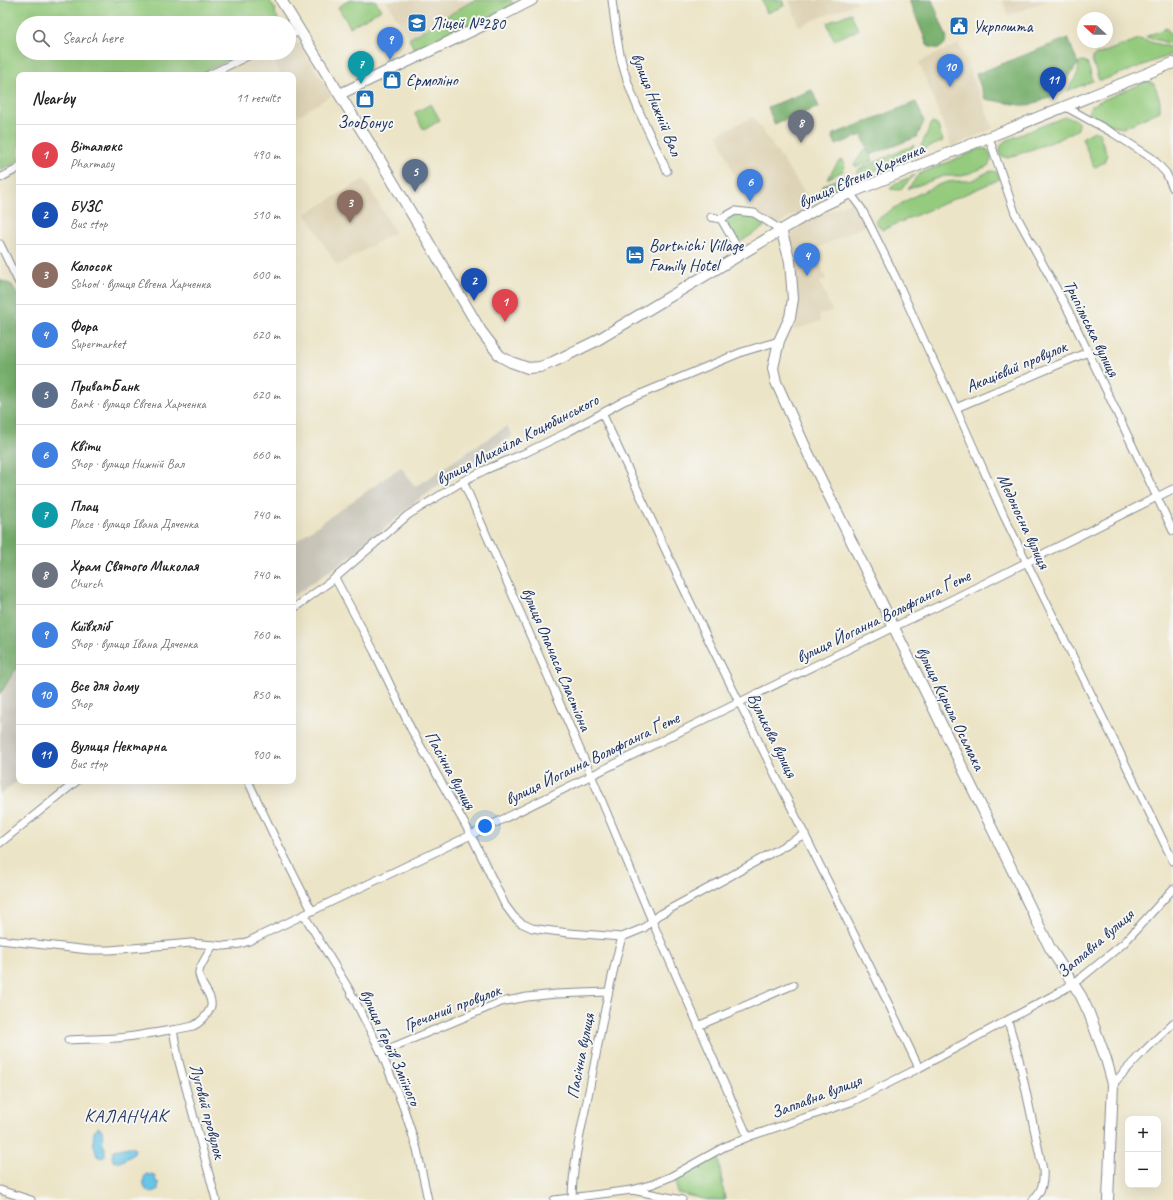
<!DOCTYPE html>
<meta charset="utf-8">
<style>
:root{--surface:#fff;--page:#f6f6f6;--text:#202124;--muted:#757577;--line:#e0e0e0;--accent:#d93025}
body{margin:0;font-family:Caveat,sans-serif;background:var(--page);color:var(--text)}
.controls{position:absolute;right:12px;bottom:12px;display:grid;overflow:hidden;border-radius:8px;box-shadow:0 4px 16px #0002}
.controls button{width:36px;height:36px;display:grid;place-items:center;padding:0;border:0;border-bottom:1px solid var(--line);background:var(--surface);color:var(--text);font:20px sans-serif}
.compass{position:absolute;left:1077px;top:12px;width:36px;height:36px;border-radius:50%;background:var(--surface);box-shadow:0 4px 16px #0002;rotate:292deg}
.you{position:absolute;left:485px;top:826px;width:14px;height:14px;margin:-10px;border:3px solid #fff;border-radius:50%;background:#1a73e8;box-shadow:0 0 0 6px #1a73e833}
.badge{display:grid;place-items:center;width:26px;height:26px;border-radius:50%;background:var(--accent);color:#fff;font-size:13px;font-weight:700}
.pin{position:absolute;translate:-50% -33px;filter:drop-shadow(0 1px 2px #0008)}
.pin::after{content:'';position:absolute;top:21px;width:14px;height:12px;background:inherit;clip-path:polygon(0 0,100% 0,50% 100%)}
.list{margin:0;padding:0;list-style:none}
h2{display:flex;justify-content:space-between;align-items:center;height:52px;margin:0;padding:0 16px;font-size:17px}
h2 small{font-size:13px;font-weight:400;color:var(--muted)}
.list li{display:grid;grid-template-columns:26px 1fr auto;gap:12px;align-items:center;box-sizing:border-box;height:60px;padding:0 16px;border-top:1px solid var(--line)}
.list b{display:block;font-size:15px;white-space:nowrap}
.list p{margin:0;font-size:13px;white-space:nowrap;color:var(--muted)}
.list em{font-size:13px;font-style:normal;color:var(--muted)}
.icon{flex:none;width:22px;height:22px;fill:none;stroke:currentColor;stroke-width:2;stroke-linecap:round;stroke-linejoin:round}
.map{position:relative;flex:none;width:1173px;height:1200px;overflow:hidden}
.search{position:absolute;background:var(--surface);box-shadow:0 4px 16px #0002;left:16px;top:16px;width:280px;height:44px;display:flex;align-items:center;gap:10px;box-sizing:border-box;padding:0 14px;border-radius:22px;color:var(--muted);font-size:15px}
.panel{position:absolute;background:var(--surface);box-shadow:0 4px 16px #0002;left:16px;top:72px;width:280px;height:712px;border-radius:8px}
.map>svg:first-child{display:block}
.built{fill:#ded3b6}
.industrial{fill:#c8c4b8}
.green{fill:#94cb7d;stroke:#587d6e}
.forest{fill:#77af6c;stroke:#496f65}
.water{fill:#69c5e7;stroke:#427aa2}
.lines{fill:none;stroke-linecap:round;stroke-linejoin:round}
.street-casing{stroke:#848a92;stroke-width:9}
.secondary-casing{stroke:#848a92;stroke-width:12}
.street{stroke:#fff;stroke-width:7}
.secondary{stroke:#fff;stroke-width:10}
.labels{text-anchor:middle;stroke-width:4;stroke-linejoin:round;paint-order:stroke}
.poi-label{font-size:17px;fill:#1b2f5e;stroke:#f6f6f2;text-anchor:start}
.street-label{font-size:17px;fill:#1b2f5e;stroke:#f6f6f2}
.neighbourhood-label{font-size:18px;letter-spacing:1px;fill:#1b2f5e;stroke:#f6f6f2}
</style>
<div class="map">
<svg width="1173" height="1200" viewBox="0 0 1173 1200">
<rect width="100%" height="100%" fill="#f6f6f2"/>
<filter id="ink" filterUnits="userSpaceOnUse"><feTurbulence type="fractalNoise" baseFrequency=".025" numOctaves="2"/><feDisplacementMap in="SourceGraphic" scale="8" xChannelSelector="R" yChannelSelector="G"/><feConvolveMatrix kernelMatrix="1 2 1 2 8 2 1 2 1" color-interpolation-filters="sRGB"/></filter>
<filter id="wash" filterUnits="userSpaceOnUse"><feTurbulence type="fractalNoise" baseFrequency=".012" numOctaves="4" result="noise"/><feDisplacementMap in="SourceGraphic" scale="16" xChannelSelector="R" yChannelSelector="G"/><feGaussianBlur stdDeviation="0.9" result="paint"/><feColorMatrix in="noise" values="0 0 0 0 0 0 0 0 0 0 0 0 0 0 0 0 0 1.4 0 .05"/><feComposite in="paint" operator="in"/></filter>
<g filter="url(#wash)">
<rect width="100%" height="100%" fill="#ece4c6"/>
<g class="built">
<path d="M386,0H474L409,39Z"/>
<path d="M789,0H855L857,3L799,26Z"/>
<path d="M1002,0H1048L1008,16Z"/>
<path d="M289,41H295L298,43L332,95L293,119V75H280L269,53H289Z"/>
<path d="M959,44L993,128L952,147L919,62Z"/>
<path d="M753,117L812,203L777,225L754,210L747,208L718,134Z"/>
<path d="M364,179L395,232L337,266L306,214Z"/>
<path d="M853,201L865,226L815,249L826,279L820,282L832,311L819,315L821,321L793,330L795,307L790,249L791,238L794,231L800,224Z"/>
</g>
<g class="industrial">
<path d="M507,426L512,436L415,502L360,550L293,596V543L401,467L415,487Z"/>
<path d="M19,665V780L0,795V699Z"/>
</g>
<g class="green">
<path d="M0,0H269L276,10L275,13L280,23H23V53H243L197,75H19V161L0,170Z"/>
<path d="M350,0H375L381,10L350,27L338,7Z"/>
<path d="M474,0H511L514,5L416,53L409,39Z"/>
<path d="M762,0H782L784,6L767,13Z"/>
<path d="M851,13L858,30L834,40L827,23Z"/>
<path d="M1166,28L1173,36V44L1145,37Z"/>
<path d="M1139,39L1173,48V54L1103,80H1099L1092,60L1094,56Z"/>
<path d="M1083,61L1087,62L1093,81L1067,91L1078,73L1079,62Z"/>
<path d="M1148,81L1154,84L1160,101V111L1123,128L1116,127L1091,116L1089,113L1091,107L1098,102Z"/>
<path d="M431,104L440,120L424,130L414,113Z"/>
<path d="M1064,117C1070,117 1075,118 1079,124L1078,129L1060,139L1008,158L1001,156C999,150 1000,146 1005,141Z"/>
<path d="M932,122L938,126L943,141L919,151Z"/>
<path d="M1094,131L1099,133L1107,155L1104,162L1094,168L1082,138Z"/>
<path d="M914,145L908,156L856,179L855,176L858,173V170Z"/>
<path d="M867,148L873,161L857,167L854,165L864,150Z"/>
<path d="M980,149H987L990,154L991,161L988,166L962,176H944L908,189L919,174Z"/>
<path d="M842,160L845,166L843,171L827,179L839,161Z"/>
<path d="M992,171L997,172L1000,179L882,230L875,221C895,207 924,188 948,182C956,180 965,182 973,180C980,177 983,173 992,171Z"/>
<path d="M846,175L849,177L851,181L815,197L824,185Z"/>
<path d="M915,175L900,190L890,189L894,184Z"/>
<path d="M741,214C750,216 761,218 764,227L738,243L725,222L734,215Z"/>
<path d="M718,1155L725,1200H708L677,1193L676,1178Z"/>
</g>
<g class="forest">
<path d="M909,0H932L947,38C944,49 937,50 928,46Z"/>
<path d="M1068,38L1078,64L1056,95L1026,106L985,99L976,74Z"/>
<path d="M812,90L819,107L774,124L768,107Z"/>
<path d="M916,102L924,121L917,137L870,155L862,135L836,145L832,135Z"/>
<path d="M0,280L12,285L19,298V664L0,695Z"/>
</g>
<g class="water">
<path d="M98,1127L102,1130L104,1137L102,1142L105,1148V1156L102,1158L97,1156C94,1147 90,1133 98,1127Z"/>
<path d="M129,1147H133L135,1149L133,1155L120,1162L113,1161L112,1156L114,1150Z"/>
<path d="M146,1174L150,1175L152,1174L156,1176L155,1181L158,1182V1190L149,1193C143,1188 142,1179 146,1174Z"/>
</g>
</g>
<g filter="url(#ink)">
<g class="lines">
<g class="street-casing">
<g id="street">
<path d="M612,0C615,23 617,47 624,70C634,105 652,138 667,171"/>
<path d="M289,36L299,31"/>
<path d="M209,75L254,53"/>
<path d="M1064,106L1113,133L1152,158L1166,173L1173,188"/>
<path d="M989,138L1015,213L1069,312L1173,531"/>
<path d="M0,178L19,168"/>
<path d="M850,193L861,208L868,221L896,278L927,347L956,408L1004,516L1173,861"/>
<path d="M711,217L721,219L741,254"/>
<path d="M721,219L735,211L754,213L781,230"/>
<path d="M0,244L19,283"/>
<path d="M956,408L1088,352"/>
<path d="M602,413L672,564L705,633L890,1007L919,1068"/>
<path d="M463,481L591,775L652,921L748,1137"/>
<path d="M335,578L374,651L411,729L471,835L505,905L514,917L521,923L532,928L545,930L569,933L622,937L644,928L657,916L727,878L805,834"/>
<path d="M293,609L335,578L408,515L463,481L485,470L525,453L566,433L624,401L742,352L779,341"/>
<path d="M248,781L274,836L312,911"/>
<path d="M0,843L77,781"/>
<path d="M304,915L349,989L381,1052L403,1106L417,1149L428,1200"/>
<path d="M0,940L89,950H110L191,943L225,946L240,944L249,941L471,835L740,702L904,622L945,603L1173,489"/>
<path d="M1008,1021L1019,1059L1043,1170C1044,1182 1042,1191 1033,1200"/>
<path d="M698,1026L793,985"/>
<path d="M173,1030L179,1062L216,1200"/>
<path d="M68,1040C84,1039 100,1039 117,1038C131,1037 145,1034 159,1032C170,1030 182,1029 193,1026C200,1023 209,1014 211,1006C213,994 198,984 199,972C199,967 210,951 213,945"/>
<path d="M381,1052L501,1002L527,997L556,994L608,992"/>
<path d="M1113,1084L1139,1056L1173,1023"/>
<path d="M0,1190L31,1200"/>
<path d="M632,1190L653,1184L670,1177L724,1147L748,1137L851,1102L919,1068L1063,990L1081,978L1124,943L1173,889"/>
<path d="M572,1197C573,1160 583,1122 590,1086C600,1036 608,986 622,937"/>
<path d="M554,1200L632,1190L682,1200"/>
</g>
</g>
<g class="secondary-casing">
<g id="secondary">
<path d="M281,0L380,160L481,331L500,356L511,362L528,368L540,367L553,362L594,342L820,207L850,193L1173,63"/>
<path d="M340,94L484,25L532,0"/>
<path d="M781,230L790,261L793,299L790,317L779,341L773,368L776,382L808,453L934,709L1050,948L1081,996L1089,1013L1106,1059L1113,1084L1108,1200"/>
</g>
</g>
<use href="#street" class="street"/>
<use href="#secondary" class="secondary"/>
</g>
</g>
<defs>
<g id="school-square" transform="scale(1)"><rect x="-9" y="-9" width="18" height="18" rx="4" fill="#1f6fb2" stroke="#f6f6f2"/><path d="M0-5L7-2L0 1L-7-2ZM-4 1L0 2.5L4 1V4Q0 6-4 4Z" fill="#fff"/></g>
<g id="civic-square" transform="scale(1)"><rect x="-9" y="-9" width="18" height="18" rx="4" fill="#1f6fb2" stroke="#f6f6f2"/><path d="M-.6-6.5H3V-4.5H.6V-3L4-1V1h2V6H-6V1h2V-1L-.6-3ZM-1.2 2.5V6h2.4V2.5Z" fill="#fff"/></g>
<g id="shop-square" transform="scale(1)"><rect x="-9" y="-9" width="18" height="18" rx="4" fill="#1f6fb2" stroke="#f6f6f2"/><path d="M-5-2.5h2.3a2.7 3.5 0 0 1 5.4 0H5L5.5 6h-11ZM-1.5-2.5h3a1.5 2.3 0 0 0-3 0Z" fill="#fff"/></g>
<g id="hotel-square" transform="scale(1)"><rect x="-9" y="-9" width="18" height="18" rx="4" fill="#1f6fb2" stroke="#f6f6f2"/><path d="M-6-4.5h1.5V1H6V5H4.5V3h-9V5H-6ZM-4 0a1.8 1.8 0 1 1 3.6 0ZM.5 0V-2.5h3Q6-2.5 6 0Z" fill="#fff"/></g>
</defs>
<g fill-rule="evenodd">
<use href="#school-square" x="417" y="23"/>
<use href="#civic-square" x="959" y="26"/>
<use href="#shop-square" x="392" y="80"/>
<use href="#shop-square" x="365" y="99"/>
<use href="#hotel-square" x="635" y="255"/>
</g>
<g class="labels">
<g class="poi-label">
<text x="431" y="29">Ліцей №280</text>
<text x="973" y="32">Укрпошта</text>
<text x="406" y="86">Єрмоліно</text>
<text x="365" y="128" text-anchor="middle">ЗооБонус</text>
<text x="649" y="251">Bortnichi Village<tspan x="649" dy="20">Family Hotel</tspan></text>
</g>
<g class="street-label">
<text transform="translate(657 104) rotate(68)" y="6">вулиця Нижній Вал</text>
<text transform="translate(861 175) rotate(-24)" y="6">вулиця Євгена Харченка</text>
<text transform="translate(1092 328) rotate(64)" y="6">Трипільська вулиця</text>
<text transform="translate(1016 366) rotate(-23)" y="6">Акацієвий провулок</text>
<text transform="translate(517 439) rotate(-27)" y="6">вулиця Михайла Коцюбинського</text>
<text transform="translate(1024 521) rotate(65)" y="6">Медоносна вулиця</text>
<text transform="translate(883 616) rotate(-26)" y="6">вулиця Йоганна Вольфганга Ґете</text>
<text transform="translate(557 659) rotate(67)" y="6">вулиця Опанаса Сластіона</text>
<text transform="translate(951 708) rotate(64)" y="6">вулиця Кирила Осьмака</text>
<text transform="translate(773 735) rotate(64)" y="6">Вуликова вулиця</text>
<text transform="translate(592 758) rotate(-26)" y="6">вулиця Йоганна Вольфганга Ґете</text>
<text transform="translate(451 770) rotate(61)" y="6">Пасічна вулиця</text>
<text transform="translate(1095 943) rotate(-41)" y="6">Заплавна вулиця</text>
<text transform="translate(452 1007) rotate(-21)" y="6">Гречаний провулок</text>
<text transform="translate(391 1047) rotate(66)" y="6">вулиця Героїв Зміїного</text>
<text transform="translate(580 1056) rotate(-79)" y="6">Пасічна вулиця</text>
<text transform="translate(816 1096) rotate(-21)" y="6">Заплавна вулиця</text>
<text transform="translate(208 1111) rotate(75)" y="6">Луговий провулок</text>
</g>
<g class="neighbourhood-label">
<text x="126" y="1122">КАЛАНЧАК</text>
</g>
</g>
</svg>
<div class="controls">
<button>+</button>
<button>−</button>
</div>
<svg class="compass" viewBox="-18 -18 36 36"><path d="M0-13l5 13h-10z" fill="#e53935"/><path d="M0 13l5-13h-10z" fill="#757577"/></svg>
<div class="you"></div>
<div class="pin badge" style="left:505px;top:322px;background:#e0444e">1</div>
<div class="pin badge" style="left:474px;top:301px;background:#1a4fb4">2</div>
<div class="pin badge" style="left:350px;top:223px;background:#8d6e63">3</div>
<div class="pin badge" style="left:807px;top:276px;background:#3f7fe0">4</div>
<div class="pin badge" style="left:415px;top:192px;background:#5c6f8a">5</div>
<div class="pin badge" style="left:750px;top:202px;background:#3f7fe0">6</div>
<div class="pin badge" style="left:361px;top:84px;background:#0f9aa8">7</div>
<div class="pin badge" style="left:801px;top:143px;background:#6b7280">8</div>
<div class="pin badge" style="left:390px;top:60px;background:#3f7fe0">9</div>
<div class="pin badge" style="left:950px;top:87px;background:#3f7fe0">10</div>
<div class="pin badge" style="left:1053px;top:100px;background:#1a4fb4">11</div>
<div class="search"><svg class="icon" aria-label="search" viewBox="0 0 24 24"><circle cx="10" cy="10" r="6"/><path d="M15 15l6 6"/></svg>Search here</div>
<section class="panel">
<h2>Nearby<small>11 results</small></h2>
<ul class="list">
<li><span class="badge" style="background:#e0444e">1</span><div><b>Віталюкс</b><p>Pharmacy</p></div><em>490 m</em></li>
<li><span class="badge" style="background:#1a4fb4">2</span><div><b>БУЗС</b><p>Bus stop</p></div><em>510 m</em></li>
<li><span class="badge" style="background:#8d6e63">3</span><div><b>Колосок</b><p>School · вулиця Євгена Харченка</p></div><em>600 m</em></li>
<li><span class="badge" style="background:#3f7fe0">4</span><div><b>Фора</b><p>Supermarket</p></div><em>620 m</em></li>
<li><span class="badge" style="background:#5c6f8a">5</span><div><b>ПриватБанк</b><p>Bank · вулиця Євгена Харченка</p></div><em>620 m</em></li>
<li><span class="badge" style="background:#3f7fe0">6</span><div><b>Квіти</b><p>Shop · вулиця Нижній Вал</p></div><em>660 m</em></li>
<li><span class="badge" style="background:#0f9aa8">7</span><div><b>Плац</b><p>Place · вулиця Івана Дяченка</p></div><em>740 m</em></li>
<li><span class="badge" style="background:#6b7280">8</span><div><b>Храм Святого Миколая</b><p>Church</p></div><em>740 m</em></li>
<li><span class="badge" style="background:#3f7fe0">9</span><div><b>Київхліб</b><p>Shop · вулиця Івана Дяченка</p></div><em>760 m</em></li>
<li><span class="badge" style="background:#3f7fe0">10</span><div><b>Все для дому</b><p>Shop</p></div><em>850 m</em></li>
<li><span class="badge" style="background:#1a4fb4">11</span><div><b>Вулиця Нектарна</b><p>Bus stop</p></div><em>900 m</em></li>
</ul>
</section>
</div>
